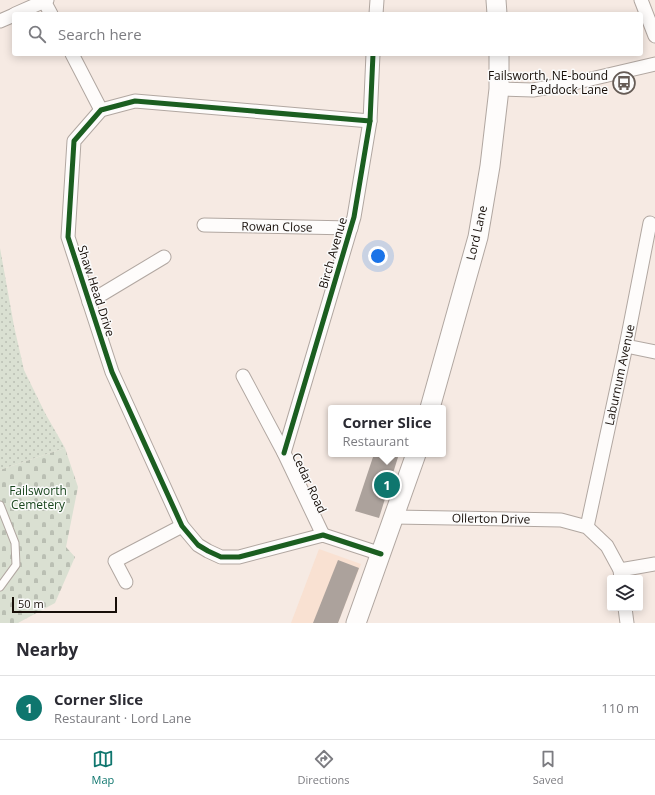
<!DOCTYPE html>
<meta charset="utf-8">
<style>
:root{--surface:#fff;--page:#f2f2f3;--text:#2b2b33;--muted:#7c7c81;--line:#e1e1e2;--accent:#0f766e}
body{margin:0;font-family:"Open Sans",sans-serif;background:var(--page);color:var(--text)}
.controls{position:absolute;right:12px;bottom:12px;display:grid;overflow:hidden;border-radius:4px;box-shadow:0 2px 10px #0003}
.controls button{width:36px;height:36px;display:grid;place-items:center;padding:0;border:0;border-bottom:1px solid var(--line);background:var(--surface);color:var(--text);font:20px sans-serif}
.scale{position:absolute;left:12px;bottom:10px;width:105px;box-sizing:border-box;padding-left:4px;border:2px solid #170e08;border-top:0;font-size:11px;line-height:14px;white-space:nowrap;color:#170e08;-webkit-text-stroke:3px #fbfbfb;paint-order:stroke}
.you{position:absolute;left:378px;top:256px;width:14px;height:14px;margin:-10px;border:3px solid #fff;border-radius:50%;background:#1a73e8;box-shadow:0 0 0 6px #1a73e833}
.badge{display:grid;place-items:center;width:26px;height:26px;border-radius:50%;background:var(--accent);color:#fff;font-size:13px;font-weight:700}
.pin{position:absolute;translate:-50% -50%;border:2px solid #fff;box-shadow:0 1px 4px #0006}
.popup{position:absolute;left:328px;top:405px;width:118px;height:52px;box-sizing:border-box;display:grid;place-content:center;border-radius:4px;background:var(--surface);filter:drop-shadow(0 1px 3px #0005);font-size:13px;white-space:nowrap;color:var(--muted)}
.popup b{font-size:15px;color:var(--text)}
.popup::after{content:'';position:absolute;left:50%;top:100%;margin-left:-8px;border:8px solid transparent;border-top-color:var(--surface)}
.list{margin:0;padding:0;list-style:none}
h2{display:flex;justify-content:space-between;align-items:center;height:52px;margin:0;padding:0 16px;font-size:17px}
h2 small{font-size:13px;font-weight:400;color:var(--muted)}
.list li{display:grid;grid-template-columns:26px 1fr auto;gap:12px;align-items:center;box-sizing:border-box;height:64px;padding:0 16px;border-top:1px solid var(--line)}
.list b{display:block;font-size:15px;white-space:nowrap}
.list p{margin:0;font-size:13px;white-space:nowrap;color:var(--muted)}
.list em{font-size:13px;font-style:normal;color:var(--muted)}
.icon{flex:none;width:22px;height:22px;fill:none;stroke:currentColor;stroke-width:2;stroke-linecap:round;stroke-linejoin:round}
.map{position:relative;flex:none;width:655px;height:623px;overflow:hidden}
.search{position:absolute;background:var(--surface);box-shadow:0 2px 10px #0003;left:12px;right:12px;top:12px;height:44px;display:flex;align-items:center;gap:10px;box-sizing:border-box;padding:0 14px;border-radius:4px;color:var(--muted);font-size:15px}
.sheet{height:116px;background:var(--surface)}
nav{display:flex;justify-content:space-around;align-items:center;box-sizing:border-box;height:56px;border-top:1px solid var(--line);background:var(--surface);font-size:11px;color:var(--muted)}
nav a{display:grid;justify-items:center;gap:2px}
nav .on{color:var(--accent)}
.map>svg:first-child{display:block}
.built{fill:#f9e1d2}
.grass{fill:url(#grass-dots)}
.cemetery{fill:url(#cemetery-stones)}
.building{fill:#aca29c}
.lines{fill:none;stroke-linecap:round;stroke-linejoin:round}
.lane-casing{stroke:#b1a7a1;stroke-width:9}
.street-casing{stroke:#b1a7a1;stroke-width:15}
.secondary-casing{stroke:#b1a7a1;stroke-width:21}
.lane{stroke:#fefcfb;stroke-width:7}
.street{stroke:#fefcfb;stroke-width:13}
.secondary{stroke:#fefcfb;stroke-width:19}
.cycleway-casing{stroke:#fbfbfb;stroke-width:8}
.cycleway{stroke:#1b5e20;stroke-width:5}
.labels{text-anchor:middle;stroke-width:3;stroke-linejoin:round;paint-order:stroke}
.poi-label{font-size:12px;fill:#170e08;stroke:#fbfbfb;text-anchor:end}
.street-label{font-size:12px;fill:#170e08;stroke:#fbfbfb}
.park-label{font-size:12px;fill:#1b471f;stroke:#fbfbfb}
</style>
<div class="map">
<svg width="655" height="623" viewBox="0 0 655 623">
<defs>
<pattern id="grass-dots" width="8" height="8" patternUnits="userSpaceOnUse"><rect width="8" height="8" fill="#dae0d2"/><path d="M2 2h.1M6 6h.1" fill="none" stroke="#babfb3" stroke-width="1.8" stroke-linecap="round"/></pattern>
<pattern id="cemetery-stones" width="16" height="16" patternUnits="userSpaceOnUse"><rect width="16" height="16" fill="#dae0d2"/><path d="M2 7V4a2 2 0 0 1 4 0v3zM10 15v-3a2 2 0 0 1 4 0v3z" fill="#babfb3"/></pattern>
</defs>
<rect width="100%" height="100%" fill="#f6eae3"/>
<path class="built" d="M319,549L361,564L338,623H291Z"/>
<path class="grass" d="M0,248L14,326L24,370L45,413L65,448L0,470Z"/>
<path class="cemetery" d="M65,448L78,487L66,547L75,557L55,603L18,623H0V470Z"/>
<g class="building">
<path d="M374,454H399L379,518L355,511Z"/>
<path d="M338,560L359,568L338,623H313Z"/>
</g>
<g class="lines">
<g class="lane-casing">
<path id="lane" d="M0,505L15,543L16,565L0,587"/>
</g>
<g class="street-casing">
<g id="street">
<path d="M641,0L655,36"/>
<path d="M44,1L51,14"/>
<path d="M15,14L47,0"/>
<path d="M376,14L377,0"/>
<path d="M0,21L14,15"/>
<path d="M72,54L101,110"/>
<path d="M499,89L533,90L578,82L655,64"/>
<path d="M370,121L135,101L101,110L74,141L68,237L112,372L182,526L198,545L208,551L221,557H239L323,535L381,554"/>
<path d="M204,225L351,228"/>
<path d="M89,302L164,257"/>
<path d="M626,346L655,352"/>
<path d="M243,376L284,453L323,535"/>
<path d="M284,453L354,217L370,121L373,54"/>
<path d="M394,517L561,520L587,527L607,546L620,570L621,578"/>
<path d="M587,527L626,346L650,223"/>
<path d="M620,570L655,564"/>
<path d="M126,582L115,561L182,526"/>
<path d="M625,608L627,623"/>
</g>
</g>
<g class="secondary-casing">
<g id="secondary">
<path d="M496,0L497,14"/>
<path d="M430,408L478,237L490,166L499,89V54"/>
<path d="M356,623L416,454"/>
</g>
</g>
<use href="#lane" class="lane"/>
<use href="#street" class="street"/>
<use href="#secondary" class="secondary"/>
<g class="cycleway-casing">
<g id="cycleway">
<path d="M370,121L135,101L101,110L74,141L68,237L112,372L182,526L198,545L208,551L221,557H239L323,535L381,554"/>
<path d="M284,453L354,217L370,121L373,54"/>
</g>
</g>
<use href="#cycleway" class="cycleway"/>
</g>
<defs>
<g id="bus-ring" transform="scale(1.15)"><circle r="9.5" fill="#fbfbfb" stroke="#655b55" stroke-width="1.5"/><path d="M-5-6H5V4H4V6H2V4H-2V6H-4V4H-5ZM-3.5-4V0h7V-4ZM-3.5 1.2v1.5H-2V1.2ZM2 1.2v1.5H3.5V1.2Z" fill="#655b55"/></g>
</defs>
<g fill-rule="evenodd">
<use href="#bus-ring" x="624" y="83"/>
</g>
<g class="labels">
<g class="poi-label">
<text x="608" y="80">Failsworth, NE-bound<tspan x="608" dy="14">Paddock Lane</tspan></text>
</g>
<g class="street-label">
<text transform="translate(277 227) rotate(1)" y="4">Rowan Close</text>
<text transform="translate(477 233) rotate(-77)" y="4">Lord Lane</text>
<text transform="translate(333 253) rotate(-74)" y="4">Birch Avenue</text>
<text transform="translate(96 291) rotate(72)" y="4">Shaw Head Drive</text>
<text transform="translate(620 375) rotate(-78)" y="4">Laburnum Avenue</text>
<text transform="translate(309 483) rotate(65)" y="4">Cedar Road</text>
<text transform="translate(491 519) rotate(1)" y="4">Ollerton Drive</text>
</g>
<g class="park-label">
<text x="38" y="495">Failsworth<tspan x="38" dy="14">Cemetery</tspan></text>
</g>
</g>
</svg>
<div class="controls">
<button><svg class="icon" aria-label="layers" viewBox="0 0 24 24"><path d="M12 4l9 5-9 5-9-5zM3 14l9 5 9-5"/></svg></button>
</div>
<div class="scale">50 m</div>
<div class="you"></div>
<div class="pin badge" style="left:387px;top:485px">1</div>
<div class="popup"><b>Corner Slice</b>Restaurant</div>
<div class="search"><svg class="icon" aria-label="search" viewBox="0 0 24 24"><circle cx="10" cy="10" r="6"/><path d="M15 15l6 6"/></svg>Search here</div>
</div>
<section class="sheet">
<h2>Nearby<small></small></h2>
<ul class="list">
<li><span class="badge">1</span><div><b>Corner Slice</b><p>Restaurant · Lord Lane</p></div><em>110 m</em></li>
</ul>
</section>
<nav>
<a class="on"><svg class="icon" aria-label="map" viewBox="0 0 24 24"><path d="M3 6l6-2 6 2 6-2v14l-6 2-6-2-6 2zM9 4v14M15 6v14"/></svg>Map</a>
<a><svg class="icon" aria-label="directions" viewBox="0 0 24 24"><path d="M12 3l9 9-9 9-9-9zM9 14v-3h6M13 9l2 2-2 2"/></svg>Directions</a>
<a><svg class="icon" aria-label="saved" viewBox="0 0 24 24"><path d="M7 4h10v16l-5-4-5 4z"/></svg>Saved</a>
</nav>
